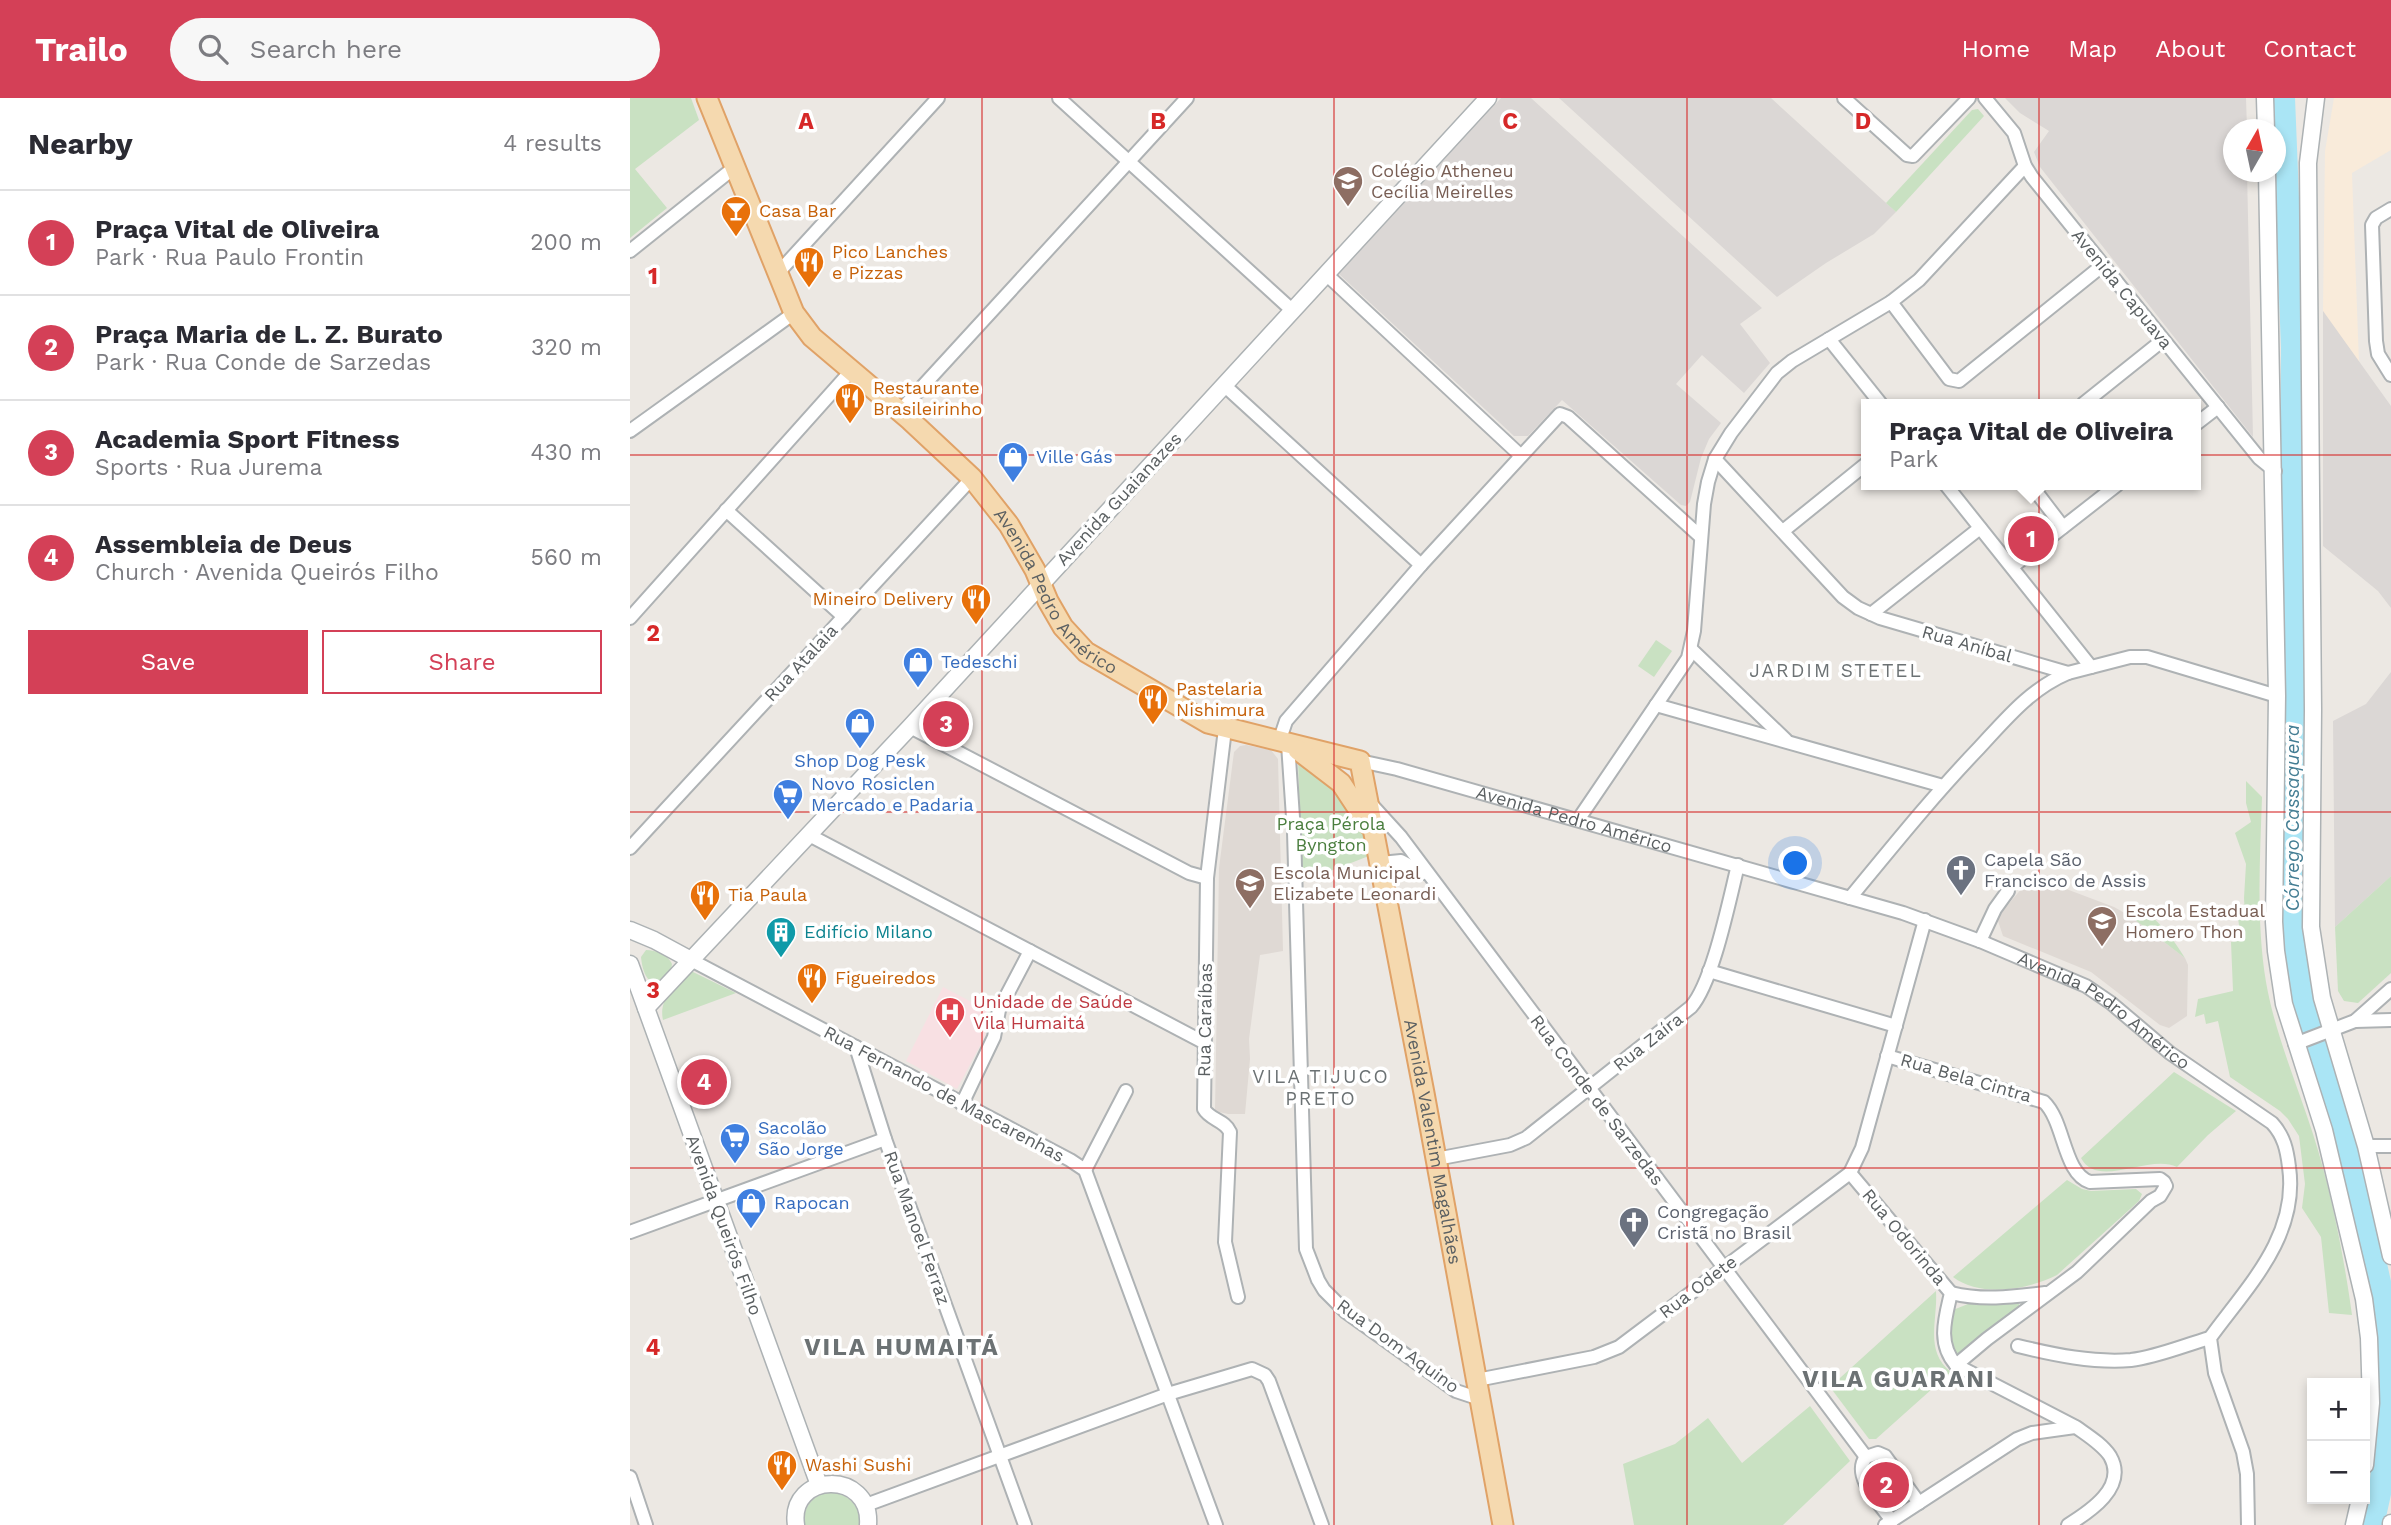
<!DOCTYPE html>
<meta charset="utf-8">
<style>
:root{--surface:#fff;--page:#f7f7f7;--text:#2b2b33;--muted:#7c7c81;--line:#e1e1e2;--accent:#d44057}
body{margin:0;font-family:"Work Sans",sans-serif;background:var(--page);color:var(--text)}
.controls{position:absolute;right:21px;bottom:21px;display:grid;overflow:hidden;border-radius:0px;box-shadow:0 4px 10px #0003}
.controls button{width:63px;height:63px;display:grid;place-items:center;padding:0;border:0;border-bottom:2px solid var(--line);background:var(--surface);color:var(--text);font:35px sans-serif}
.compass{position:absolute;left:1593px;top:21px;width:63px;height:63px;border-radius:50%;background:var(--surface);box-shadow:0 4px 10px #0003;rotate:9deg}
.you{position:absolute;left:1166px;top:766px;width:24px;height:24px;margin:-18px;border:5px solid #fff;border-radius:50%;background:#1a73e8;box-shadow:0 0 0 10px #1a73e833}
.badge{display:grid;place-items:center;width:46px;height:46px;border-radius:50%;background:var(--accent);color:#fff;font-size:23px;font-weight:700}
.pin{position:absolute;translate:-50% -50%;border:4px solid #fff;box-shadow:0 2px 7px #0006}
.popup{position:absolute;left:1231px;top:301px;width:340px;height:91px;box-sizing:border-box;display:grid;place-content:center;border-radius:0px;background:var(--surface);filter:drop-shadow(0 2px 5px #0005);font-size:23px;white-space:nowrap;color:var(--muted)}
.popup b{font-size:26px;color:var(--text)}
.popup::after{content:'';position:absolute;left:50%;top:100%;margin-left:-14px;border:14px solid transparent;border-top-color:var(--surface)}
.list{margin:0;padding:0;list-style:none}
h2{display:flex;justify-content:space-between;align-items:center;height:91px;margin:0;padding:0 28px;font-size:30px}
h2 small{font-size:23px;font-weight:400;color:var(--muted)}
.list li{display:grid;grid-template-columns:46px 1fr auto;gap:21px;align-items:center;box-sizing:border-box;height:105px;padding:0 28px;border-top:2px solid var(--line)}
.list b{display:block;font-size:26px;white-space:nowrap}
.list p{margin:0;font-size:23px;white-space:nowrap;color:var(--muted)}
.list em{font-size:23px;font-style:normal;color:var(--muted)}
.actions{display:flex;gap:14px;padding:21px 28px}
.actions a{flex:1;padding:16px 0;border:2px solid var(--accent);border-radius:0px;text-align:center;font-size:24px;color:var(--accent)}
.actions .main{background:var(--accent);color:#fff}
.icon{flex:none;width:38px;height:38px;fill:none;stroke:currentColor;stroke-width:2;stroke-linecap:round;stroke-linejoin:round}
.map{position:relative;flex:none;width:1761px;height:1427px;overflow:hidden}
header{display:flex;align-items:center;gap:42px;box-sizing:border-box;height:98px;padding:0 35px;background:var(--accent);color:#fff}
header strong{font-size:33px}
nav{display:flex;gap:38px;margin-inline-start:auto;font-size:24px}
.search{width:490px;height:63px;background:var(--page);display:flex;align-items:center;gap:18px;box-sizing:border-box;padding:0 24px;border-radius:38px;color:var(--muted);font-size:26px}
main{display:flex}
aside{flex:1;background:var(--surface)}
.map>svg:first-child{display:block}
.commercial{fill:#f9ebda}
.industrial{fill:#dbd7d5}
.education{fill:#dfd9d4}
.medical{fill:#f8e0e3}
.green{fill:#c9e1c2}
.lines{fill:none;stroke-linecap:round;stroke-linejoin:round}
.river{stroke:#aae5f5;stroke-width:24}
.street-casing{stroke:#aeb2b4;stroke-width:16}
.secondary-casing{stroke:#adb2b4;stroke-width:19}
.primary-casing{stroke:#e0a267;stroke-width:23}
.street{stroke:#fff;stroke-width:12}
.secondary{stroke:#fff;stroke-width:16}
.primary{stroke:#f5d9af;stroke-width:19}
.grid{fill:none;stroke:#d62828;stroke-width:2;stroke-opacity:0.55}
.labels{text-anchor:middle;stroke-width:7;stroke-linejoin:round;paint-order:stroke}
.education-label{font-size:18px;fill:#785e54;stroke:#fff;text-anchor:start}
.food-label{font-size:18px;fill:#c56008;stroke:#fff;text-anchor:start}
.street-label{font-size:18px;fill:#5b6062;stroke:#fff}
.shop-label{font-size:18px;fill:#366cbe;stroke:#fff;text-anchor:start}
.park-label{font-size:18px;fill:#4a7e3e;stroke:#fff}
.worship-label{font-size:18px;fill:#5b616d;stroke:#fff;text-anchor:start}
.culture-label{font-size:18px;fill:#0d838f;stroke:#fff;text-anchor:start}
.health-label{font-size:18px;fill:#be3a42;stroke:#fff;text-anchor:start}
.neighbourhood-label{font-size:19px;letter-spacing:2px;fill:#6c7274;stroke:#fff}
.water-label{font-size:19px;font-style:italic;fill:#437d93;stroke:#fff}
.district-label{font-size:24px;font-weight:bold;letter-spacing:2px;fill:#6c7274;stroke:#fff}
.grid-label{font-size:23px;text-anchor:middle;font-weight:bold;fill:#d62828;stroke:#fff;stroke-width:7;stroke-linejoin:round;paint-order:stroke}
</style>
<header>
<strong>Trailo</strong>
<div class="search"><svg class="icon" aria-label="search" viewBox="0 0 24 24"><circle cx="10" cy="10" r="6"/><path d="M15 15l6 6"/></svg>Search here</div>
<nav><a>Home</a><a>Map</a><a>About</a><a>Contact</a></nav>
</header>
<main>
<aside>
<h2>Nearby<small>4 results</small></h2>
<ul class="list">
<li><span class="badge">1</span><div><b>Praça Vital de Oliveira</b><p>Park · Rua Paulo Frontin</p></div><em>200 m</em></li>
<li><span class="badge">2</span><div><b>Praça Maria de L. Z. Burato</b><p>Park · Rua Conde de Sarzedas</p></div><em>320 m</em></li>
<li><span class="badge">3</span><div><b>Academia Sport Fitness</b><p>Sports · Rua Jurema</p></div><em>430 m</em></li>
<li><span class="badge">4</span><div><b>Assembleia de Deus</b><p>Church · Avenida Queirós Filho</p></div><em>560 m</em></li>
</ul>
<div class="actions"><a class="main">Save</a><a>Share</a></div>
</aside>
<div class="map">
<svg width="1761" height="1427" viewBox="0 0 1761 1427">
<rect width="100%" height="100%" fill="#ece8e3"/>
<path class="commercial" d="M1704,0H1761V52L1722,75L1729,265L1693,213L1695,53Z"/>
<g class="industrial">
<path d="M871,0H901L1132,210L1110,226L1140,265L1114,295L1072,257L1046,286L1091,325L1079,341L1071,360L1060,404L1056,408L1051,407L932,302L898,338H884L709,176Z"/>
<path d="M929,0H1141L1266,114L1244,136L1196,165L1147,199Z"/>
<path d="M1375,0H1616L1617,31L1604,32V74H1617L1623,339L1410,69L1404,54L1419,33L1390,15Z"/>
<path d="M1693,213L1761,308V510L1748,493L1693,448Z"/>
<path d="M1761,574V778L1705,829L1703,623L1736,606Z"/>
</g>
<g class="education">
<path d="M616,647L641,652L648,661L653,853L630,857L619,941L620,961L615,1016H598L585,1013L589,770L604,654L610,648Z"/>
<path d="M1407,780L1484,809L1500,818L1555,860L1558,867L1557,918L1539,930L1530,927L1461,874L1373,838L1368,823L1370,816L1399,782Z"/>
</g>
<path class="medical" d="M313,889L357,912L355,938L327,991L276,963Z"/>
<g class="green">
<path d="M0,0H61L69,22L5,71L37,110L0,140Z"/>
<path d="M1348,11L1354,18L1266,114L1256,105L1342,12Z"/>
<path d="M1420,418L1426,428L1386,459L1380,457L1375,451Z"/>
<path d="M1026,542L1042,553L1024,579L1008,568Z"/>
<path d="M668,663L686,674L722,709L744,756L672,784Z"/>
<path d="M1616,683L1632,699C1630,761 1626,823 1636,884C1645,936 1667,986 1683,1036C1701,1092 1714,1159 1722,1217L1699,1215L1691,1139L1672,1110L1675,1086L1669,1038L1658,1021L1650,1013L1600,979L1588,923L1576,926L1574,916L1565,919L1568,901L1603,893L1601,844L1611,842L1608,820L1615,817L1614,800L1616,766L1605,735L1621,724L1616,705Z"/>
<path d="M1761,778V875L1728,905L1714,903L1708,893L1705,829Z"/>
<path d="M1505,807C1528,820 1541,838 1555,860L1500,818Z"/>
<path d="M16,852C26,852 38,857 42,866L41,872L26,885C15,884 12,869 11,859Z"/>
<path d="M61,873L106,895L33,922C28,900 47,887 61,873Z"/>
<path d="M1544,974L1606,1013L1578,1037L1547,1069C1519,1055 1468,1092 1451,1060Z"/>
<path d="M1437,1082L1452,1091L1461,1093L1506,1091L1512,1096L1509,1103L1427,1177C1397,1192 1351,1200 1323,1179Z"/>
<path d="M1306,1193C1308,1222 1294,1253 1321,1274L1246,1341H1239L1200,1289Z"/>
<path d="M1386,1204L1389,1205V1211L1329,1259L1326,1257C1319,1241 1317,1229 1323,1212L1338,1206Z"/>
<path d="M1180,1308L1220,1363L1153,1427H1004L993,1366L1045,1346L1078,1320L1112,1365Z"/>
<path d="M1246,1364L1252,1367L1274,1399V1405L1269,1409L1261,1408L1237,1375L1240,1366Z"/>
<path d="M200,1394C219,1396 231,1408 229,1427H174C173,1409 182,1397 200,1394Z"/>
</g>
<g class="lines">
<path class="river" d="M1653,0L1663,249L1662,391L1665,671L1661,830L1673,902L1721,1057L1755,1212L1758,1321L1752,1382L1742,1427"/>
<g class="street-casing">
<g id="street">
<path d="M429,0L663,213"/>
<path d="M1214,0L1277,57L1283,58L1339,0"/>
<path d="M1355,0L1384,35L1395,68L1402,79L1629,360L1645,373"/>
<path d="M1761,111L1746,120L1742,127L1746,243L1748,256L1761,277"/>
<path d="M0,153L105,69"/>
<path d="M147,176L308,0"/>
<path d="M696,176L890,357"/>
<path d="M1261,204L1319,281L1329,283L1473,167"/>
<path d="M1199,241L1251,306"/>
<path d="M594,287L791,467"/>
<path d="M1453,306L1533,242"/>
<path d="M270,313L557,0"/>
<path d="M1566,326L1588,309"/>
<path d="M0,333L164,215"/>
<path d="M1085,361L1213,499L1228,510L1250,520L1438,575L1500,559H1517L1647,598"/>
<path d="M1316,387L1461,569"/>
<path d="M1401,387L1433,429"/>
<path d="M96,412L214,519"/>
<path d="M1153,433L1236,366"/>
<path d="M1382,469L1487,387"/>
<path d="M1241,516L1350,430"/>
<path d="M0,520L221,273"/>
<path d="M1061,551L1156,642"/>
<path d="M1026,607L1313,688"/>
<path d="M280,629L559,775L577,780"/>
<path d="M595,631L577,780L574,1011C580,1022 595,1022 600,1034L595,1144L608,1199"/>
<path d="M649,644L656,623L791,467L930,316L938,319L1071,439"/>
<path d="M658,646L664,734L676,1151L688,1182L694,1192L716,1214L826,1293L850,1301"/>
<path id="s1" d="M730,663L767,671L1273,815L1350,843L1456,888L1481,905L1540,955L1642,1025C1654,1038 1657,1052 1659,1069C1669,1138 1617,1189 1580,1240L1585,1275L1613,1354L1617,1376L1618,1427"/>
<path d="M740,705L771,739L1236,1359"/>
<path d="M948,722L1058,560L1064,533L1074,406L1078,384L1085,361L1101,335L1147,275L1162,263L1261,204L1289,182L1395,68"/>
<path d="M179,737L575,945"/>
<path d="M0,750L342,380"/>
<path d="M751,765L771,763L793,775"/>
<path d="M1220,800C1262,749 1303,698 1349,650C1376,621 1400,591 1438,575"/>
<path d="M1350,843L1365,811L1378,793"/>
<path d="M61,862L440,1062L455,1072L586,1427"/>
<path d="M1079,873L1266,928"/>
<path d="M1725,923L1761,922"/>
<path d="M1665,946L1725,923L1761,891"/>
<path d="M226,949L255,1041L395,1427"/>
<path d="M1257,958L1414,1004C1435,1024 1433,1075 1460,1084L1530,1081L1534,1084L1536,1088L1530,1098L1521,1103L1447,1174L1357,1241L1326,1267"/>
<path d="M332,1006L364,939L369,912L400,853"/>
<path d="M1736,1048H1761"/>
<path d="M806,1061L880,1047L896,1040L1061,909C1083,884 1099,803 1108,767"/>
<path d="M455,1072L496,993"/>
<path d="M1220,1075L1321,1195C1315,1221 1307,1245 1326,1267L1446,1329C1457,1337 1472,1346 1480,1358C1498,1389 1459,1414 1438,1427"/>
<path d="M0,1134L255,1041"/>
<path d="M1321,1195C1353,1203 1382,1199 1415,1195"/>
<path d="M1388,1248C1425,1257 1463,1265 1501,1262C1527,1259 1555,1247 1580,1240"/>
<path d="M847,1282L964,1259L989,1249L1220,1075L1232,1050L1295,822"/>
<path d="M0,1379L16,1427"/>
<path d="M236,1407L538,1296L622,1271L635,1277L639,1283L692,1427"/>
<path d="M1262,1423C1251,1407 1221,1378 1236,1359L1248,1355L1255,1358L1289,1405"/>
<path d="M1255,1427L1387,1341L1402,1335L1445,1329"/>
</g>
</g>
<g class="secondary-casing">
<g id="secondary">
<path d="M1635,0L1636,32"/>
<path d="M1686,0L1678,65L1683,612L1681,829L1692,900L1736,1048L1761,1158"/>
<path d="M1637,74L1647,598L1644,824L1646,853L1654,906L1694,1032L1734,1201L1739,1240L1741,1305L1735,1367"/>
<path d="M0,832L24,842L61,862"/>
<path d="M0,866L189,1387"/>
<path d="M16,910L280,629L858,0"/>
<path d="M166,1427C158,1374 242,1371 238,1427"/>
<path d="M1724,1427L1730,1401"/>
<path d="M1761,1427V1425"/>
</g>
</g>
<g class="primary-casing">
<g id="primary">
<path id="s2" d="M77,0L164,215L182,239L280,322L342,380L379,427L405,472L418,503L433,529L456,554L578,625L730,663L794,995L873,1427"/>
<path d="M668,652L711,685L738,726"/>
</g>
</g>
<use href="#street" class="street"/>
<use href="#secondary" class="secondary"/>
<use href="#primary" class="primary"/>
</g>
<path class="grid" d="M352,0V1427M704,0V1427M1057,0V1427M1409,0V1427M0,357H1761M0,714H1761M0,1070H1761"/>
<defs>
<g id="school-pin" transform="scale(1.575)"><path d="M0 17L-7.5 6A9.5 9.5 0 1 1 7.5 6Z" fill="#8d6e63" stroke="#fff"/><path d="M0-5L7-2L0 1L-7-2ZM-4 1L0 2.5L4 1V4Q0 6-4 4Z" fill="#fff"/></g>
<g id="bar-pin" transform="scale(1.575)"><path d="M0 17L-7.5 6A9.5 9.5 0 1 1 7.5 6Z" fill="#e8710a" stroke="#fff"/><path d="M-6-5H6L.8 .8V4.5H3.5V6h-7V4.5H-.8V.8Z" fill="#fff"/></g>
<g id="restaurant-pin" transform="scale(1.575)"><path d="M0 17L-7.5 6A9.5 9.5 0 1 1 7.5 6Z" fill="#e8710a" stroke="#fff"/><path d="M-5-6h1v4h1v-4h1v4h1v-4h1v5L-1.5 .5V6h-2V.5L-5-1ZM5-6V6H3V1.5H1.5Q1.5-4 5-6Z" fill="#fff"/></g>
<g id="shop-pin" transform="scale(1.575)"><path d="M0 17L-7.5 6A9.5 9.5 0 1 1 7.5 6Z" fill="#3f7fe0" stroke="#fff"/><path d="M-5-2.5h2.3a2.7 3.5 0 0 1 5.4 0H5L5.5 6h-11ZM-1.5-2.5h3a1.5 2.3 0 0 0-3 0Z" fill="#fff"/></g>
<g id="supermarket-pin" transform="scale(1.575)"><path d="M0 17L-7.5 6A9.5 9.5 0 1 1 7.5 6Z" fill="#3f7fe0" stroke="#fff"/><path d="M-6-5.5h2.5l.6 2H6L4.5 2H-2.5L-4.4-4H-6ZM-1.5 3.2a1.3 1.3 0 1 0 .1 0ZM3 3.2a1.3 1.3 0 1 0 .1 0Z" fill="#fff"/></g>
<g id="church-pin" transform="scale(1.575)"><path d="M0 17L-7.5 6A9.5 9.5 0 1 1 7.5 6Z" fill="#6b7280" stroke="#fff"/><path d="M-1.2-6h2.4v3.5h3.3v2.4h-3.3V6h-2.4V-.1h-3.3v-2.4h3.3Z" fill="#fff"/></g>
<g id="building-pin" transform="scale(1.575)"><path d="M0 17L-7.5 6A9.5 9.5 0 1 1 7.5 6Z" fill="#0f9aa8" stroke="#fff"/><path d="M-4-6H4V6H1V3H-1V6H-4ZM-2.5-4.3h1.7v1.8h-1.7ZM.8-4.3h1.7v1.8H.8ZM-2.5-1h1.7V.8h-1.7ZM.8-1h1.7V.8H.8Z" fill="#fff"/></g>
<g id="hospital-pin" transform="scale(1.575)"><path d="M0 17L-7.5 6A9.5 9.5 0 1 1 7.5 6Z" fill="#e0444e" stroke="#fff"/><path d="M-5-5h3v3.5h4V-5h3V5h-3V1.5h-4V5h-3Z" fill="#fff"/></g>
</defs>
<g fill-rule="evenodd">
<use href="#school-pin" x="718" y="83"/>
<use href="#bar-pin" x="106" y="113"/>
<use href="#restaurant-pin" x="179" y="164"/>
<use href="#restaurant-pin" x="220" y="300"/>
<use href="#shop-pin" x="383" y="359"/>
<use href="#restaurant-pin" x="346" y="501"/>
<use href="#shop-pin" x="288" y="564"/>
<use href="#restaurant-pin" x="523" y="601"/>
<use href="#shop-pin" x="230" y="625"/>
<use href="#supermarket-pin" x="158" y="696"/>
<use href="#church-pin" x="1331" y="772"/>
<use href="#school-pin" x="620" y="785"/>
<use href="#restaurant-pin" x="75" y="797"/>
<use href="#school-pin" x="1472" y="823"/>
<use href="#building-pin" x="151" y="834"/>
<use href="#restaurant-pin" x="182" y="880"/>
<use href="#hospital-pin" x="320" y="914"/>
<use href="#supermarket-pin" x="105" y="1040"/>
<use href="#shop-pin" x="121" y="1105"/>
<use href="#church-pin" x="1004" y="1124"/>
<use href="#restaurant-pin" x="152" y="1367"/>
</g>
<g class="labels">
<g class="education-label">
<text x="741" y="79">Colégio Atheneu<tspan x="741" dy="21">Cecília Meirelles</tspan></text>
<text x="643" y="781">Escola Municipal<tspan x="643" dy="21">Elizabete Leonardi</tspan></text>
<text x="1495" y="819">Escola Estadual<tspan x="1495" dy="21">Homero Thon</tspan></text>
</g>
<g class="food-label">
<text x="129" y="119">Casa Bar</text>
<text x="202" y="160">Pico Lanches<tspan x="202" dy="21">e Pizzas</tspan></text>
<text x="243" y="296">Restaurante<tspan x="243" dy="21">Brasileirinho</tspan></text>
<text x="323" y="507" text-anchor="end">Mineiro Delivery</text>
<text x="546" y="597">Pastelaria<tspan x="546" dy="21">Nishimura</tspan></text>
<text x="98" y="803">Tia Paula</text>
<text x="205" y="886">Figueiredos</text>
<text x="175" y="1373">Washi Sushi</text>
</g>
<g class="street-label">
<text transform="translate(1492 191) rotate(51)" y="6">Avenida Capuava</text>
<text transform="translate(489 401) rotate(-47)" y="6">Avenida Guaianazes</text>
<text dy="6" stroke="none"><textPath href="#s2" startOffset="618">Avenida Pedro Américo</textPath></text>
<text transform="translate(1337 546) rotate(16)" y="6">Rua Aníbal</text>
<text transform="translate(171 565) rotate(-47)" y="6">Rua Atalaia</text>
<text dy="6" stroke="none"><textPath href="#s1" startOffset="222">Avenida Pedro Américo</textPath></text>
<text dy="6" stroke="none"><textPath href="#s1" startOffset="789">Avenida Pedro Américo</textPath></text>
<text transform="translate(575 922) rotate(-89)" y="6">Rua Caraíbas</text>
<text transform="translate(1018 944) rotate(-38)" y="6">Rua Zaíra</text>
<text transform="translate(1336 980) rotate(16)" y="6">Rua Bela Cintra</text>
<text transform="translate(314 996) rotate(28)" y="6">Rua Fernando de Mascarenhas</text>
<text transform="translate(967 1002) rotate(53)" y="6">Rua Conde de Sarzedas</text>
<text dy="6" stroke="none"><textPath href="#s2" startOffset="1370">Avenida Valentim Magalhães</textPath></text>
<text transform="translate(94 1127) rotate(70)" y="6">Avenida Queirós Filho</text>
<text transform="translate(287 1130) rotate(70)" y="6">Rua Manoel Ferraz</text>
<text transform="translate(1274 1139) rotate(50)" y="6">Rua Odorinda</text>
<text transform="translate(1068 1189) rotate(-37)" y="6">Rua Odete</text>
<text transform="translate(768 1248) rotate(36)" y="6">Rua Dom Aquino</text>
</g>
<g class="shop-label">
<text x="406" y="365">Ville Gás</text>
<text x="311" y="570">Tedeschi</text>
<text x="230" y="669" text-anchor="middle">Shop Dog Pesk</text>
<text x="181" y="692">Novo Rosiclen<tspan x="181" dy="21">Mercado e Padaria</tspan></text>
<text x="128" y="1036">Sacolão<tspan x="128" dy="21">São Jorge</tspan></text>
<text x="144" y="1111">Rapocan</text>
</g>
<g class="park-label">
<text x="701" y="732">Praça Pérola<tspan x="701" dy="21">Byngton</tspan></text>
</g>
<g class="worship-label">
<text x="1354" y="768">Capela São<tspan x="1354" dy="21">Francisco de Assis</tspan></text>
<text x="1027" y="1120">Congregação<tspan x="1027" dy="21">Cristã no Brasil</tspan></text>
</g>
<g class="culture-label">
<text x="174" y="840">Edifício Milano</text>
</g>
<g class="health-label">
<text x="343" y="910">Unidade de Saúde<tspan x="343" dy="21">Vila Humaitá</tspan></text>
</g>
<g class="neighbourhood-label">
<text x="1206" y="579">JARDIM STETEL</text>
<text x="691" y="985">VILA TIJUCO<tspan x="691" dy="22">PRETO</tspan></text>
</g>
<g class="water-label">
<text transform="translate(1662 720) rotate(-90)" y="7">Córrego Cassaquera</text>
</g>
<g class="district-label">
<text x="272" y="1257">VILA HUMAITÁ</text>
<text x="1269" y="1289">VILA GUARANI</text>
</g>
</g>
<g class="grid-label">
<text x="176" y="31">A</text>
<text x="528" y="31">B</text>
<text x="880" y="31">C</text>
<text x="1233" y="31">D</text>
<text x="23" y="186">1</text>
<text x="23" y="543">2</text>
<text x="23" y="900">3</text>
<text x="23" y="1257">4</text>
</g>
</svg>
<div class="controls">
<button>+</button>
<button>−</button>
</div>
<svg class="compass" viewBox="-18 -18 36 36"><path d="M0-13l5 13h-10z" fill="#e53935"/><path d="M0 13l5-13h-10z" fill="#7c7c81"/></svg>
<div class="you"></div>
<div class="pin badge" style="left:1401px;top:441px">1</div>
<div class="popup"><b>Praça Vital de Oliveira</b>Park</div>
<div class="pin badge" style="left:1256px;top:1387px">2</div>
<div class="pin badge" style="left:316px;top:626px">3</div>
<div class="pin badge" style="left:74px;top:984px">4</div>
</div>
</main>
